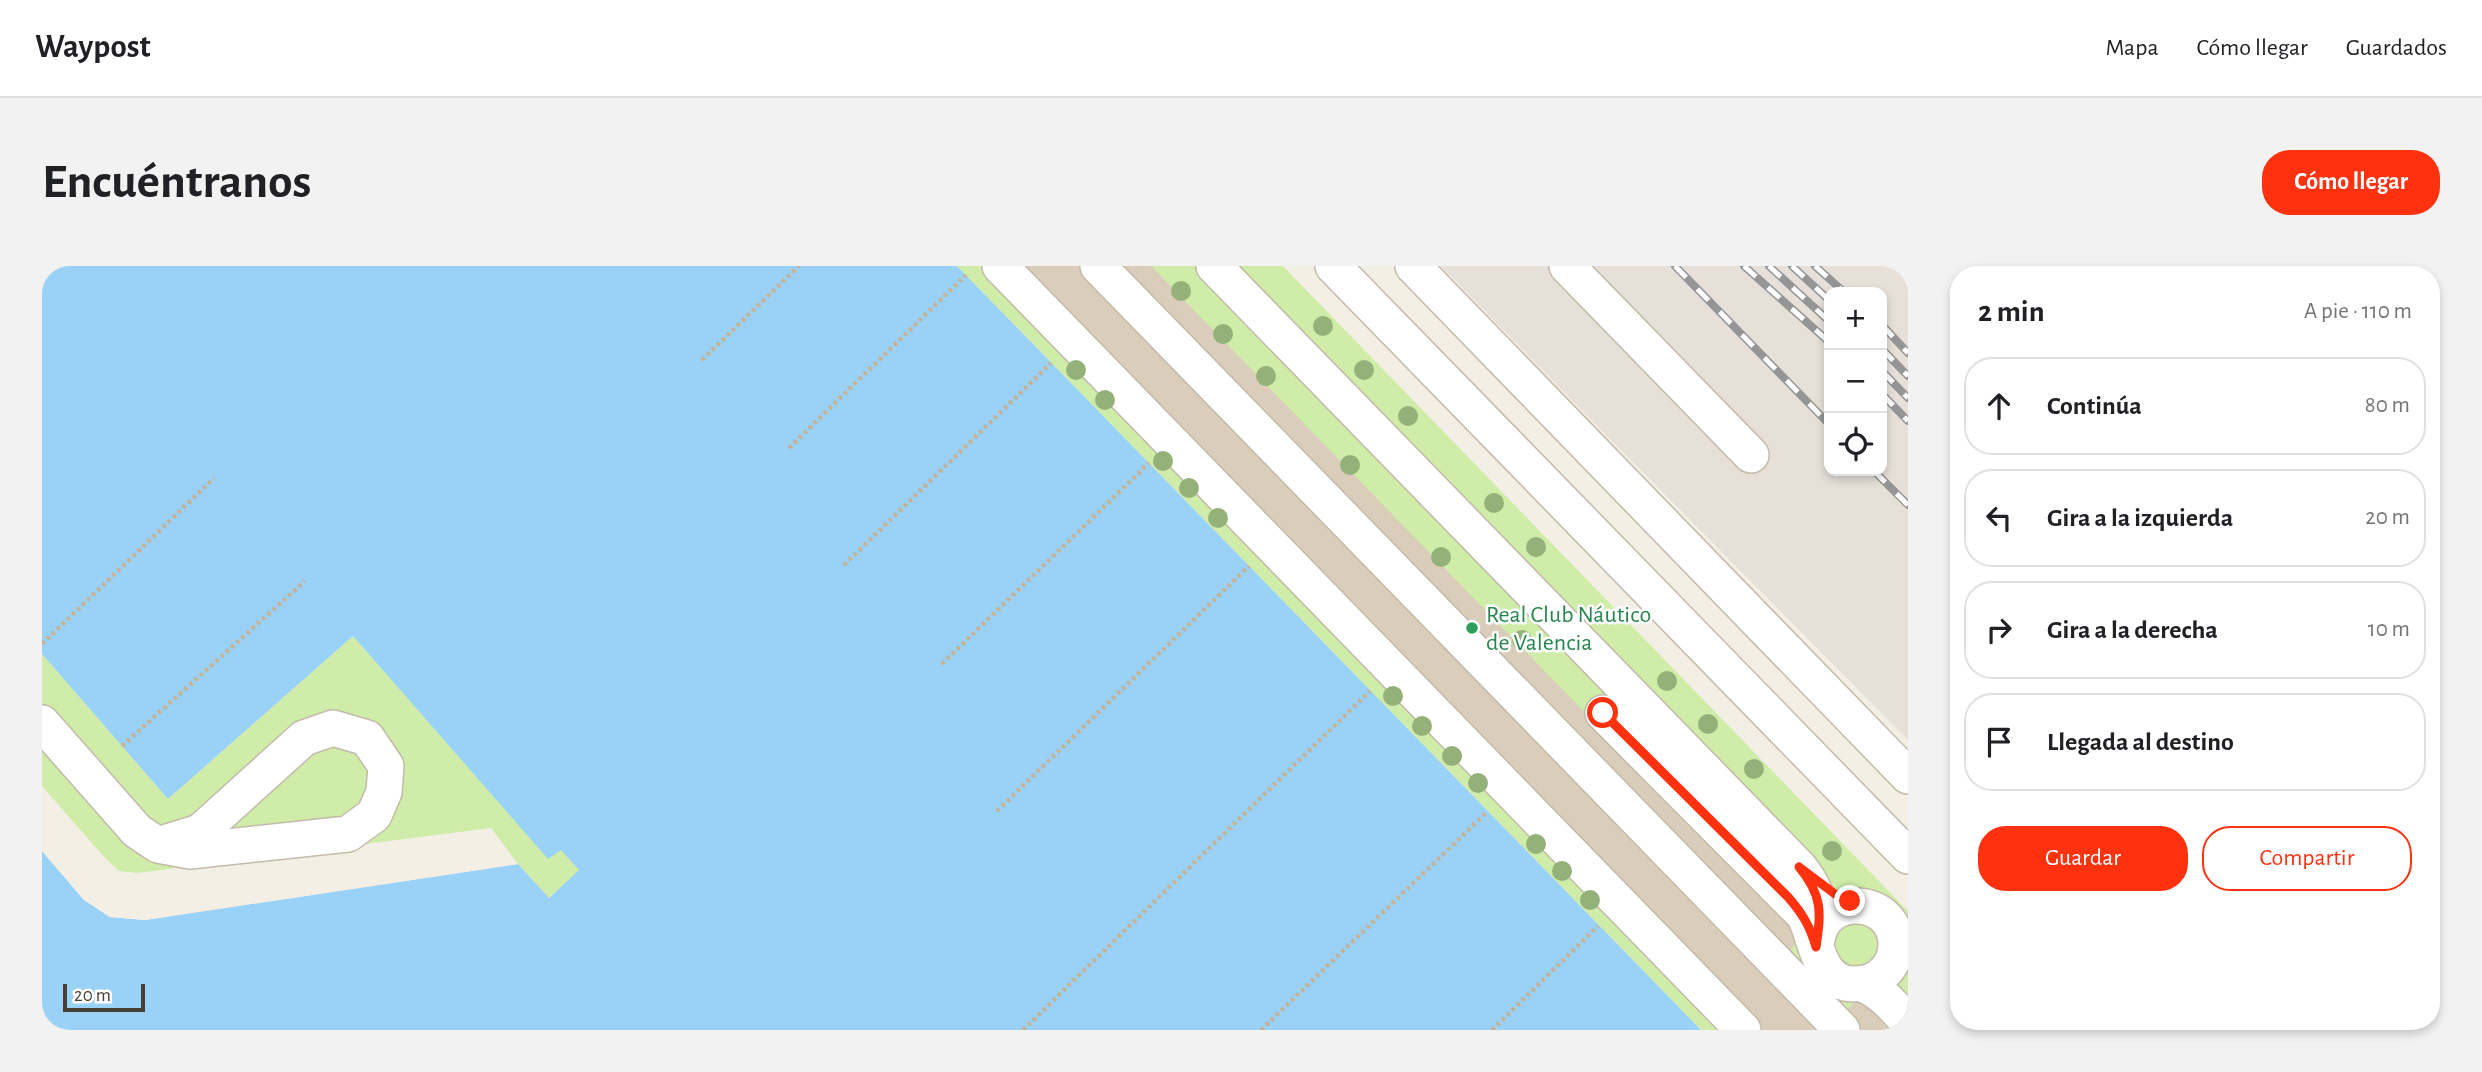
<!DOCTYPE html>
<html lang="es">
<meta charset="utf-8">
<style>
:root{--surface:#fff;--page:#f2f2f2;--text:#202124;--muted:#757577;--line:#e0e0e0;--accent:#ff3210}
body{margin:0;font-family:"Alegreya Sans",sans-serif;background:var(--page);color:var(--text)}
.controls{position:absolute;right:21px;top:21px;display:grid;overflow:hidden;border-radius:14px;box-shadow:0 4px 10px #0003}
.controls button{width:63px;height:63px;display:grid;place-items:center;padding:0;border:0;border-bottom:2px solid var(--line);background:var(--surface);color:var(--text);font:35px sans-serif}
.scale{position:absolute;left:21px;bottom:18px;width:82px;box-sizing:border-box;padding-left:7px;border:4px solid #473f33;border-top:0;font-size:19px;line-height:24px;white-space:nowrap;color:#473f33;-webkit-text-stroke:5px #fff;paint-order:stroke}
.stop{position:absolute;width:21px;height:21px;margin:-16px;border:5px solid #ff3210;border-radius:50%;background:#fff}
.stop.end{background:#ff3210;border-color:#fff;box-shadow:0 2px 7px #0008}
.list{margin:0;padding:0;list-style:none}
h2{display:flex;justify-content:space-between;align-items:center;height:91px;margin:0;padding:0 28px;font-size:30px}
h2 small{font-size:23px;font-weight:400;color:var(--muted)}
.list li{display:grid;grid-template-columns:46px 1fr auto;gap:21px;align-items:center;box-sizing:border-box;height:98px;margin:0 14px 14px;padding:0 14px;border:2px solid var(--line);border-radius:28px}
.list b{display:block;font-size:26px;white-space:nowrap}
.list em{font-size:23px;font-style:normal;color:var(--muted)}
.actions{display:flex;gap:14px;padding:21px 28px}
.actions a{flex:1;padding:16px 0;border:2px solid var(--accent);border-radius:28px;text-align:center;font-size:24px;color:var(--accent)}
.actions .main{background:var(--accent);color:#fff}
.icon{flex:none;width:38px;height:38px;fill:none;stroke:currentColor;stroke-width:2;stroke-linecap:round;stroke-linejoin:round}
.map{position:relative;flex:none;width:1866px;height:764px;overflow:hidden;border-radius:28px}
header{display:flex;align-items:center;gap:42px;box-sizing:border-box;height:98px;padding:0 35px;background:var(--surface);border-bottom:2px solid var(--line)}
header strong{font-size:33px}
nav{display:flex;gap:38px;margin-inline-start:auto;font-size:24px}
.intro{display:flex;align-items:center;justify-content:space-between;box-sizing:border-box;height:168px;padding:0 42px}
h1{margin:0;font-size:49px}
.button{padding:18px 32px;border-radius:28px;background:var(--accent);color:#fff;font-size:24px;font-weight:700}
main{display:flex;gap:42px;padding:0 42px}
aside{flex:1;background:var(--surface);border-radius:28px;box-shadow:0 4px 10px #0003}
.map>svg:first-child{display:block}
.industrial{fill:#e6e0d9;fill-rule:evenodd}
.green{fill:#cfeda8}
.water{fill:#9ad2f7}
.pier{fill:#f4efe4}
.building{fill:#dacebb}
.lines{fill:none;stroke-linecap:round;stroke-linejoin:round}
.minor-casing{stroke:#c3baa9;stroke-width:38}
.path{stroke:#c4b396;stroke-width:4.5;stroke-dasharray:3.5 3.5;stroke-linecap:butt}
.minor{stroke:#fff;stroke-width:35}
.rail-casing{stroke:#959595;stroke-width:8}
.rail{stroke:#fff;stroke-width:5;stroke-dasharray:16;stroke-linecap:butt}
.tree{fill:#94b179}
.route{stroke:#ff3210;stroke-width:9}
.leisure-dot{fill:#2e9e5b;stroke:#fff;stroke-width:2.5}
.labels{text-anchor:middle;stroke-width:5;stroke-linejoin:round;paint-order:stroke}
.leisure-label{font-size:24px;fill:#27864d;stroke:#fff;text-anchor:start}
</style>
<header>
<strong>Waypost</strong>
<nav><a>Mapa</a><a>Cómo llegar</a><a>Guardados</a></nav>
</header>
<div class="intro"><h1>Encuéntranos</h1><a class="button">Cómo llegar</a></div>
<main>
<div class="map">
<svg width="1866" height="764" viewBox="0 0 1866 764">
<rect width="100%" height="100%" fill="#f4efe4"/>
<path class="industrial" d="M1399,0H1866V474L1559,164ZM1787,26H1840V205H1787Z"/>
<g class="green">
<path d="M915,0H1241L1866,645V764H1659Z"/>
<path d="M311,370L506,592L519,584L538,604L506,632L476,598L449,562L95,607L77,605L62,591L0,520V388L126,533Z"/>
</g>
<path class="water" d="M0,0H915L1659,764H0V585L42,634L68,651L103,654L476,598L507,632L537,604L519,584L506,593L311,370L126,533L0,388Z"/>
<path class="pier" d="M0,582L45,631L69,647L103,650L474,595L476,598L103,654L68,651L42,634L0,585Z"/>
<path class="building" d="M973,0H1109L1761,671L1748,684L1805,744L1817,731L1849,764H1717Z"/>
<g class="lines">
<g class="minor-casing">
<g id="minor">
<path d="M958,0L1701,764"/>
<path d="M1056,0L1800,764"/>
<path d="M1172,0L1757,601C1773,620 1780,639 1778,663"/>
<path d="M1291,0L1866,590"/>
<path d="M1371,0L1866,510"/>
<path d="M1525,0L1709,189"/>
<path d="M1561,447L1762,649C1775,673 1775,718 1812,718C1821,718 1830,716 1837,711C1848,703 1854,691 1854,678C1853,630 1781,626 1775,674"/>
<path d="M0,457L95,565L116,579L148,585L306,568L332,549L342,526L344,500L325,472L291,462L262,472L158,566L116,579"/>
<path d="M1821,718C1840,726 1852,741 1866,756"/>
</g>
</g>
<g class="path">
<path d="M660,94L757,0"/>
<path d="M747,182L924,9"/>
<path d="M802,299L1009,97"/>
<path d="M0,378L172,212"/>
<path d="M900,398L1107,197"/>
<path d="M80,480L263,315"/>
<path d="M955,545L1207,300"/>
<path d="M981,764L1328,425"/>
<path d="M1219,764L1445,546"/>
<path d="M1450,764L1556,660"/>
</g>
<use href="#minor" class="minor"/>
<g class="rail-casing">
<g id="rail">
<path d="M1633,0L1787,158"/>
<path d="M1702,0L1787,76"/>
<path d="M1727,0L1787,55"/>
<path d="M1750,0L1787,34"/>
<path d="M1773,0L1802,26"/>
<path d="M1840,59L1866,87"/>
<path d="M1840,83L1866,110"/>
<path d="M1840,105L1866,132"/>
<path d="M1840,128L1866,155"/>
<path d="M1832,205L1866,239"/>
</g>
</g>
<use href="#rail" class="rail"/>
</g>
<g class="tree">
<circle cx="1139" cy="25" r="10"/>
<circle cx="1281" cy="60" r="10"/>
<circle cx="1181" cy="68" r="10"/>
<circle cx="1034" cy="104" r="10"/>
<circle cx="1322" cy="104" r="10"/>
<circle cx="1224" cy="110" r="10"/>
<circle cx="1063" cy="134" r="10"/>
<circle cx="1366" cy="150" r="10"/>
<circle cx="1121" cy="195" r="10"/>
<circle cx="1308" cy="199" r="10"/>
<circle cx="1147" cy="222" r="10"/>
<circle cx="1452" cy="237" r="10"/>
<circle cx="1176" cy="252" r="10"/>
<circle cx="1494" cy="281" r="10"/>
<circle cx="1399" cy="291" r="10"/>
<circle cx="1480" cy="374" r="10"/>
<circle cx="1625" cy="415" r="10"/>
<circle cx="1351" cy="430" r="10"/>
<circle cx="1666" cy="458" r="10"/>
<circle cx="1380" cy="460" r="10"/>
<circle cx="1410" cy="490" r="10"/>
<circle cx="1712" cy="503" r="10"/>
<circle cx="1436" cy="517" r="10"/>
<circle cx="1494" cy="578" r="10"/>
<circle cx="1790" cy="585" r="10"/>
<circle cx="1520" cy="605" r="10"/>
<circle cx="1548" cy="634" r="10"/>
</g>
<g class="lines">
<path class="route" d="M1561,447L1746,631C1760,647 1768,660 1774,681C1779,646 1781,630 1757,601L1793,628L1808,635"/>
</g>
<circle class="leisure-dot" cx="1430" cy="362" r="7"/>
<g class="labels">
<g class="leisure-label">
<text x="1444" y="356">Real Club Náutico<tspan x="1444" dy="28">de Valencia</tspan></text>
</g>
</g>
</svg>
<div class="controls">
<button>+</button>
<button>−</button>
<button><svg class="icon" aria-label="locate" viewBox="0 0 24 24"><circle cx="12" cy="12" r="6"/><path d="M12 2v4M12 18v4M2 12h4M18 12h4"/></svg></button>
</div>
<div class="scale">20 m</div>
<div class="stop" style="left:1561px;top:447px"></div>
<div class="stop end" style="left:1808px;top:635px"></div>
</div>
<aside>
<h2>2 min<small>A pie · 110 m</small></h2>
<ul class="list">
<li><svg class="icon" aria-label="ahead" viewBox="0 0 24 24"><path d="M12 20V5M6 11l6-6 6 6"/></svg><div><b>Continúa</b></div><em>80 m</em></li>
<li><svg class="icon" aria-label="left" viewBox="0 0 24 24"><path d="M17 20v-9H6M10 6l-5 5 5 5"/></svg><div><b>Gira a la izquierda</b></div><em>20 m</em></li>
<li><svg class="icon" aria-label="right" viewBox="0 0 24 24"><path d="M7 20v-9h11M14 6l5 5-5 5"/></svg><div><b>Gira a la derecha</b></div><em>10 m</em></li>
<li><svg class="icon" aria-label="arrive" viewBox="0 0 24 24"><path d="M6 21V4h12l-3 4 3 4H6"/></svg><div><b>Llegada al destino</b></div></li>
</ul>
<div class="actions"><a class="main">Guardar</a><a>Compartir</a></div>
</aside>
</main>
